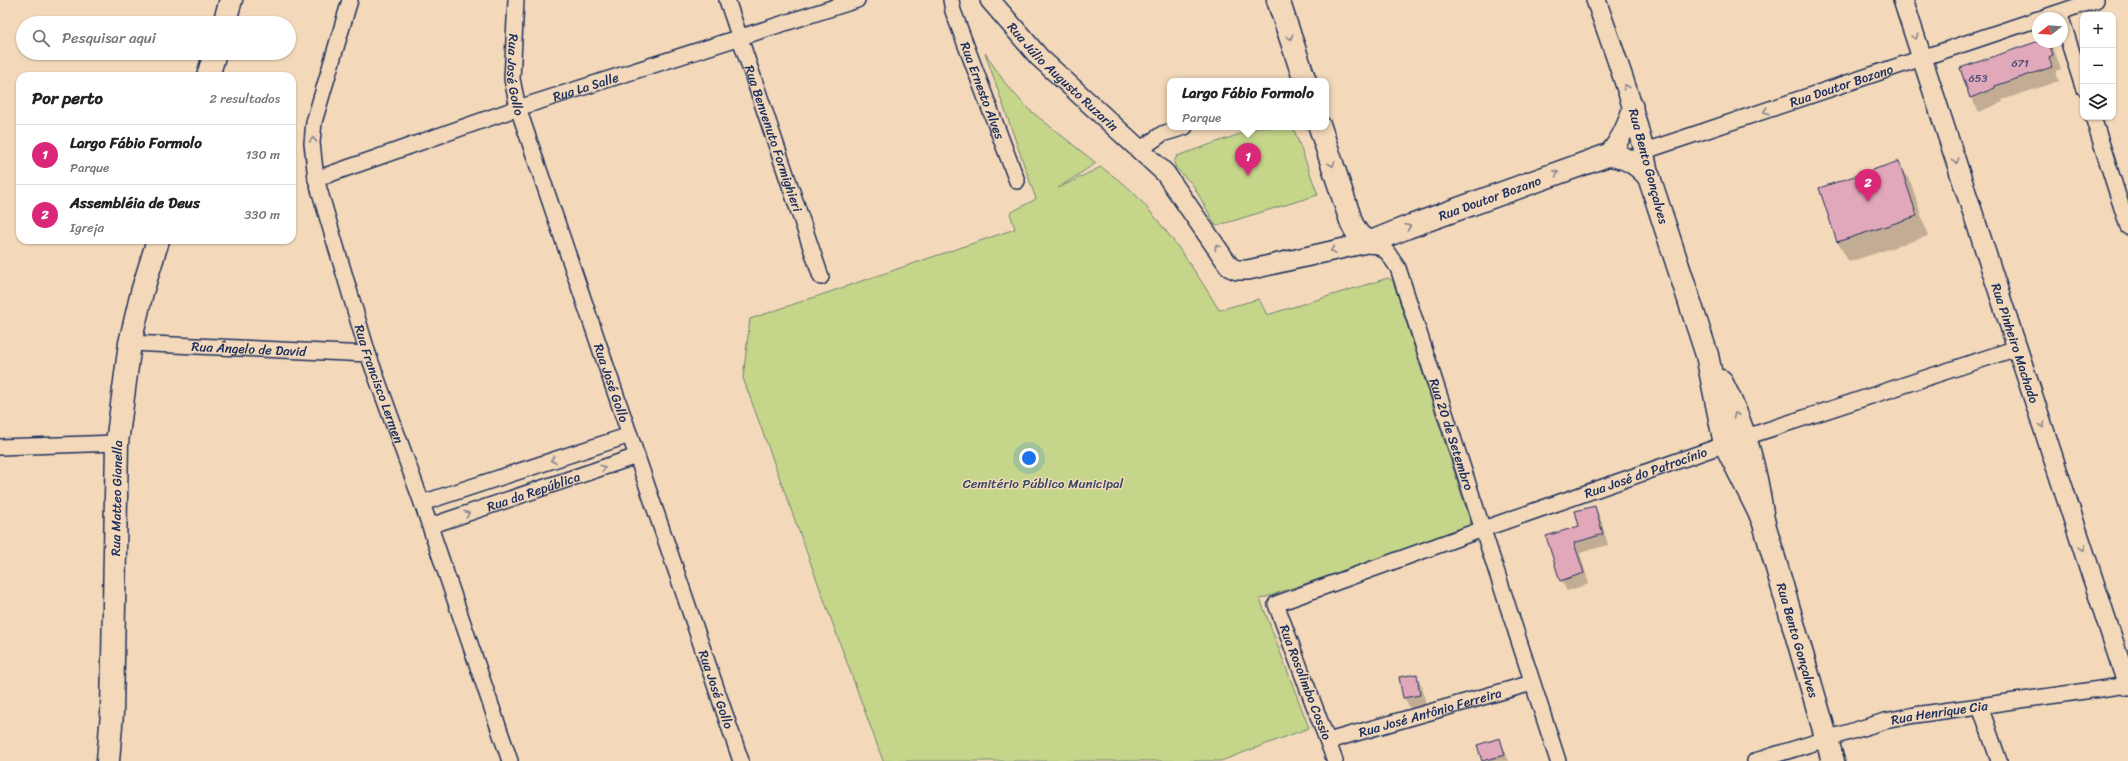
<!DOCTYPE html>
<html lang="pt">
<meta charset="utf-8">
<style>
:root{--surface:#fff;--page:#f2f2f2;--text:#222;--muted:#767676;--line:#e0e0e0;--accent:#db2777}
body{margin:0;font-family:Sriracha,sans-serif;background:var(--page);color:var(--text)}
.controls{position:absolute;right:12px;top:12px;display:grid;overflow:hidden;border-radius:8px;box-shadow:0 1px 3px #0004}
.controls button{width:36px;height:36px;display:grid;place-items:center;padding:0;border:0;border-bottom:1px solid var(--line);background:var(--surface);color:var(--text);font:20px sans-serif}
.compass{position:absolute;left:2032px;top:12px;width:36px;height:36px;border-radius:50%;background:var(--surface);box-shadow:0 1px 3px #0004;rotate:253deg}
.you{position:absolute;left:1029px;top:458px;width:14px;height:14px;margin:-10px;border:3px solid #fff;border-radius:50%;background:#1a73e8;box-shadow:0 0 0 6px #1a73e833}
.badge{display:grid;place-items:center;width:26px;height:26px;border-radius:50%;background:var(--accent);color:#fff;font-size:13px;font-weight:700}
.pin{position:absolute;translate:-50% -33px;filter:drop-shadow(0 1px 2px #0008)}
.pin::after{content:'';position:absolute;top:21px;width:14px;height:12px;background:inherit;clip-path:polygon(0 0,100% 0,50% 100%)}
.popup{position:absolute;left:1167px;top:78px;width:162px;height:52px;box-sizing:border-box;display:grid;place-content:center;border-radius:8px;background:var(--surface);filter:drop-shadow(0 1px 3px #0005);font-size:13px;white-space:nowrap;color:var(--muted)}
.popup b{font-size:15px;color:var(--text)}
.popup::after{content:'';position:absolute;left:50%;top:100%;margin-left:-8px;border:8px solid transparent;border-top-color:var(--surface)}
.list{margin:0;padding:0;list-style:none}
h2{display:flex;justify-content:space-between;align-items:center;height:52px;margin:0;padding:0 16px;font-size:17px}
h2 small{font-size:13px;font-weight:400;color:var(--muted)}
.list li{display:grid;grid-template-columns:26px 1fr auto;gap:12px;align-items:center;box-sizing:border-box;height:60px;padding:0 16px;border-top:1px solid var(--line)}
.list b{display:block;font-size:15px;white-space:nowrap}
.list p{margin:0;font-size:13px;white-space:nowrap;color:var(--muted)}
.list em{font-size:13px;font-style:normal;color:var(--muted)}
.icon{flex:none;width:22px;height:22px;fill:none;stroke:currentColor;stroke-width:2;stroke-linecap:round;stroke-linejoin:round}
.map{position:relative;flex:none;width:2128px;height:761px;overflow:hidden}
.search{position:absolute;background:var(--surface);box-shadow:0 1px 3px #0004;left:16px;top:16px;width:280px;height:44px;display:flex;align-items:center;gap:10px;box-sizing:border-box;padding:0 14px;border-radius:22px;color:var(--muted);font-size:15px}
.panel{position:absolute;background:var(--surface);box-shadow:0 1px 3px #0004;left:16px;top:72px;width:280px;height:172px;border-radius:12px}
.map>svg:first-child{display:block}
.green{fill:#c5d68a;stroke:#708274}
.shadow{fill:#0003}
.building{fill:#e1a8b9;stroke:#1b2f5e}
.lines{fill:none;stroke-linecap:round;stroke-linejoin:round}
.minor-casing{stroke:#1b2f5e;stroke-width:18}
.tertiary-casing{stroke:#1b2f5e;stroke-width:22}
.secondary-casing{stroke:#1b2f5e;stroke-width:25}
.primary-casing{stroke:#1b2f5e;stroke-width:25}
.minor{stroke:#f3d9ba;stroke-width:15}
.tertiary{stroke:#f3d9ba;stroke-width:19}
.secondary{stroke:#f3d9ba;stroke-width:22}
.primary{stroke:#f3d9ba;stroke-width:22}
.oneway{stroke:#87848c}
.labels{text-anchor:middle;stroke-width:3;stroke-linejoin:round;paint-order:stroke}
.number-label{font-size:11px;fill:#4c4d75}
.street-label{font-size:13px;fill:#1b2f5e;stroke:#f3d9ba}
.park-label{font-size:13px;fill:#344865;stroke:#f3d9ba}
</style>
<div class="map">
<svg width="2128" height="761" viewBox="0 0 2128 761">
<rect width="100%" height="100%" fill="#f3d9ba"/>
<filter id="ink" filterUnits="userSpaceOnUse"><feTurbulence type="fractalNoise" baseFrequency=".025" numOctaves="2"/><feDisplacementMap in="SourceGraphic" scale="8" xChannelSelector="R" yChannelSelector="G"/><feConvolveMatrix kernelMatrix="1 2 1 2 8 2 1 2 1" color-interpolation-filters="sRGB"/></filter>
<g filter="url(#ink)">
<g class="green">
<path d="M985,53L1005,83L1027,108L1096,163L1058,188L1101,167C1111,175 1123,182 1132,191C1166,227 1194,268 1219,310L1259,299L1267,315L1388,278L1393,281L1472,527L1260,599L1309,728L1221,761H883L743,378L750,319L1015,229L1010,213L1036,199Z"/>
<path d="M1260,127H1293L1318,195L1216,226L1193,185L1176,168L1174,162L1177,156Z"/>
</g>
<g class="shadow">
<path d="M2039,42H2049L2055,53L2061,69L2056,71L2059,81L2002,100L2003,102L1979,112L1971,98L1961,68Z"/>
<path d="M1899,162L1911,183L1928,236L1849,262L1837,241Z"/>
<path d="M1594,507L1600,517L1608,545L1580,553L1589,584L1567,591L1561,580L1547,536L1580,526Z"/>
<path d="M1416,675L1422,686L1426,705L1410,708L1404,698Z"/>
<path d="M1500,739L1509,761H1483L1478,745Z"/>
</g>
<g class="building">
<path d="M2036,42H2049L2053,55L2049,57L2052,67L1995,86V88L1970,98L1960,68Z"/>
<path d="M1899,161L1917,216L1837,242L1819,188Z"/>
<path d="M1595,506L1603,534L1574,543L1584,573L1560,581L1546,536L1579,526L1575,511Z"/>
<path d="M1417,674L1420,695L1403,698L1399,677Z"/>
<path d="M1500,738L1505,755L1482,761L1477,745Z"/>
</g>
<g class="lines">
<g class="minor-casing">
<g id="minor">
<path id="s1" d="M350,0L314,122L312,143L316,179L368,354L422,503L510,761"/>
<path id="s2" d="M516,0L512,79L518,108L741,761"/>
<path id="s3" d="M727,0L821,277"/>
<path id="s4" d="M951,0L953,11L1017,181"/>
<path d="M2042,18L2096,0"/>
<path d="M2062,21L2083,87"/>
<path d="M2093,117L2128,227"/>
<path d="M1141,149L1162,134L1185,127"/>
<path id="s5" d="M1645,151L2038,19"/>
<path id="s6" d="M316,179L518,108L857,0"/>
<path id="s7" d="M1371,242L1387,252L1398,268L1558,761"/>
<path id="s8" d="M130,343L368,354"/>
<path d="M0,447L117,443"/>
<path d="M422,503L630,435"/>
<path id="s9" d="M430,526L637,456"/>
<path d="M1980,706L1999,761"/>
<path id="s10" d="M1328,741L1532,683"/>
<path id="s11" d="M1335,761L1276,604L1483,529L1746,437L2017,348"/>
<path id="s12" d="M1755,761L1885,721L1915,715L2128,685"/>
</g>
</g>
<g class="tertiary-casing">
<g id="tertiary">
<path id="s13" d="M990,0L1039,57L1165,173L1230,267L1237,270H1248L1371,242"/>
<path d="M1596,0C1616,58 1639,116 1649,177"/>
<path id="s14" d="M1903,0L2128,686"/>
<path d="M1608,155C1621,140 1628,125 1633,106"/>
</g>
</g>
<g class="secondary-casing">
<g id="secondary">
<path d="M224,23L231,0"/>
<path d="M208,76L215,53"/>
<path id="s15" d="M108,761L112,713L117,443L130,343L142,292L158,240"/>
</g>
</g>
<g class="primary-casing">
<g id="primary">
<path d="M1278,0L1305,81"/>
<path id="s16" d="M1320,127L1352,224L1359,236L1371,242L1408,227L1608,155C1625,156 1637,163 1649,177L1707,355L1725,444L1763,520"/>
<path id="s17" d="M1721,381C1745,427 1756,469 1763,520L1833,761"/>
</g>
</g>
<use href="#minor" class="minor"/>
<use href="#tertiary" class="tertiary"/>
<use href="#secondary" class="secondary"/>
<use href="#primary" class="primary"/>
</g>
<defs><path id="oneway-chevron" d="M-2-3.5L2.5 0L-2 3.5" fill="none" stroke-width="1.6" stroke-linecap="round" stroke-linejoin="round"/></defs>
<g class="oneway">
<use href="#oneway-chevron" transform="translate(1290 37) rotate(72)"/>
<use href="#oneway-chevron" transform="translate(1915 37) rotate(72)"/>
<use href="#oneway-chevron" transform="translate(1626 87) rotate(-109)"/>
<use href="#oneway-chevron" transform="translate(1766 111) rotate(162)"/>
<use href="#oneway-chevron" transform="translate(313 140) rotate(-89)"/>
<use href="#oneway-chevron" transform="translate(1956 161) rotate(72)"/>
<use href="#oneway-chevron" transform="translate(1332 164) rotate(71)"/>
<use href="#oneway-chevron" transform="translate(1556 173) rotate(-20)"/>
<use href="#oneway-chevron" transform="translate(1408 227) rotate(-21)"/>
<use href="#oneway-chevron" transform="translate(1217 247) rotate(-124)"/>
<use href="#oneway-chevron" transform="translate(1333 250) rotate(167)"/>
<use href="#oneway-chevron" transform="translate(1736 415) rotate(-113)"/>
<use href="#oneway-chevron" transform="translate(2042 425) rotate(72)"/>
<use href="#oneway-chevron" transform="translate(553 460) rotate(162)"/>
<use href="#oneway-chevron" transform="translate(603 468) rotate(-19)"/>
<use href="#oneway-chevron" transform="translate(467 514) rotate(-19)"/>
<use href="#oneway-chevron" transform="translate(2083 548) rotate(72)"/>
</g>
</g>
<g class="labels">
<g class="number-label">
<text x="2020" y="67">671</text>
<text x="1978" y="82">653</text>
</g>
<g class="street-label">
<text dy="5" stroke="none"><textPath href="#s2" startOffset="75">Rua José Gollo</textPath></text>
<text dy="5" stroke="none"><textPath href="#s13" startOffset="106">Rua Júlio Augusto Ruzarin</textPath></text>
<text dy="5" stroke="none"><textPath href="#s5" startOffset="207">Rua Doutor Bozano</textPath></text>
<text dy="5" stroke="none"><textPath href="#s6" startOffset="285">Rua La Salle</textPath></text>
<text dy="5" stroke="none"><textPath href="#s4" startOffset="96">Rua Ernesto Alves</textPath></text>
<text dy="5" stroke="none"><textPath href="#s3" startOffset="146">Rua Benvenuto Formighieri</textPath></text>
<text transform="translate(1649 166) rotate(75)" y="5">Rua Bento Gonçalves</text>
<text dy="5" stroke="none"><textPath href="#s16" startOffset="256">Rua Doutor Bozano</textPath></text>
<text dy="5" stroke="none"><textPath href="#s14" startOffset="361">Rua Pinheiro Machado</textPath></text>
<text dy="5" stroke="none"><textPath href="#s8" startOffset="119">Rua Ângelo de David</textPath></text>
<text dy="5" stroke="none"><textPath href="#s2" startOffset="399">Rua José Gollo</textPath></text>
<text dy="5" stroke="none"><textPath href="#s1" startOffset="399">Rua Francisco Lermen</textPath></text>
<text dy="5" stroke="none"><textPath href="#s7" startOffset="213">Rua 20 de Setembro</textPath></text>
<text dy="5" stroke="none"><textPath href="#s11" startOffset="560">Rua José do Patrocínio</textPath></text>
<text dy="5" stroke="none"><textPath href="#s9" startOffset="109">Rua da República</textPath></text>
<text dy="5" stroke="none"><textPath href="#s15" startOffset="263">Rua Matteo Gianella</textPath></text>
<text dy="5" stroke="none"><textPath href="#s17" startOffset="271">Rua Bento Gonçalves</textPath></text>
<text transform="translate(1306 682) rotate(69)" y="5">Rua Rosolimbo Cossio</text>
<text dy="5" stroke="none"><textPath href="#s2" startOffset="723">Rua José Gollo</textPath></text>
<text dy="5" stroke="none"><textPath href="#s10" startOffset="106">Rua José Antônio Ferreira</textPath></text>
<text dy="5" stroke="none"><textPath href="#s12" startOffset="191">Rua Henrique Cia</textPath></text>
</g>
<g class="park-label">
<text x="1043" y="488">Cemitério Público Municipal</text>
</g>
</g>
</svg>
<div class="controls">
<button>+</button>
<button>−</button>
<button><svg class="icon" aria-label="layers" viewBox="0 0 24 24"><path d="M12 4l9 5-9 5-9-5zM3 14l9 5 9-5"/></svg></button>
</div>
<svg class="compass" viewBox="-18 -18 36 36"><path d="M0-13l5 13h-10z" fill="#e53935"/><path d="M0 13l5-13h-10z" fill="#767676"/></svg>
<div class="you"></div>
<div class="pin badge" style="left:1248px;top:176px">1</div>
<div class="popup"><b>Largo Fábio Formolo</b>Parque</div>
<div class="pin badge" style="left:1868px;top:202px">2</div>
<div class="search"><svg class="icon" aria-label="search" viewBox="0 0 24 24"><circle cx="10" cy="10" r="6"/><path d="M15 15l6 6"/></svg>Pesquisar aqui</div>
<section class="panel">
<h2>Por perto<small>2 resultados</small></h2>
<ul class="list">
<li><span class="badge">1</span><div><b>Largo Fábio Formolo</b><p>Parque</p></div><em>130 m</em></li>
<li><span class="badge">2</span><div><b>Assembléia de Deus</b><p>Igreja</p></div><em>330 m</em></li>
</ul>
</section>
</div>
